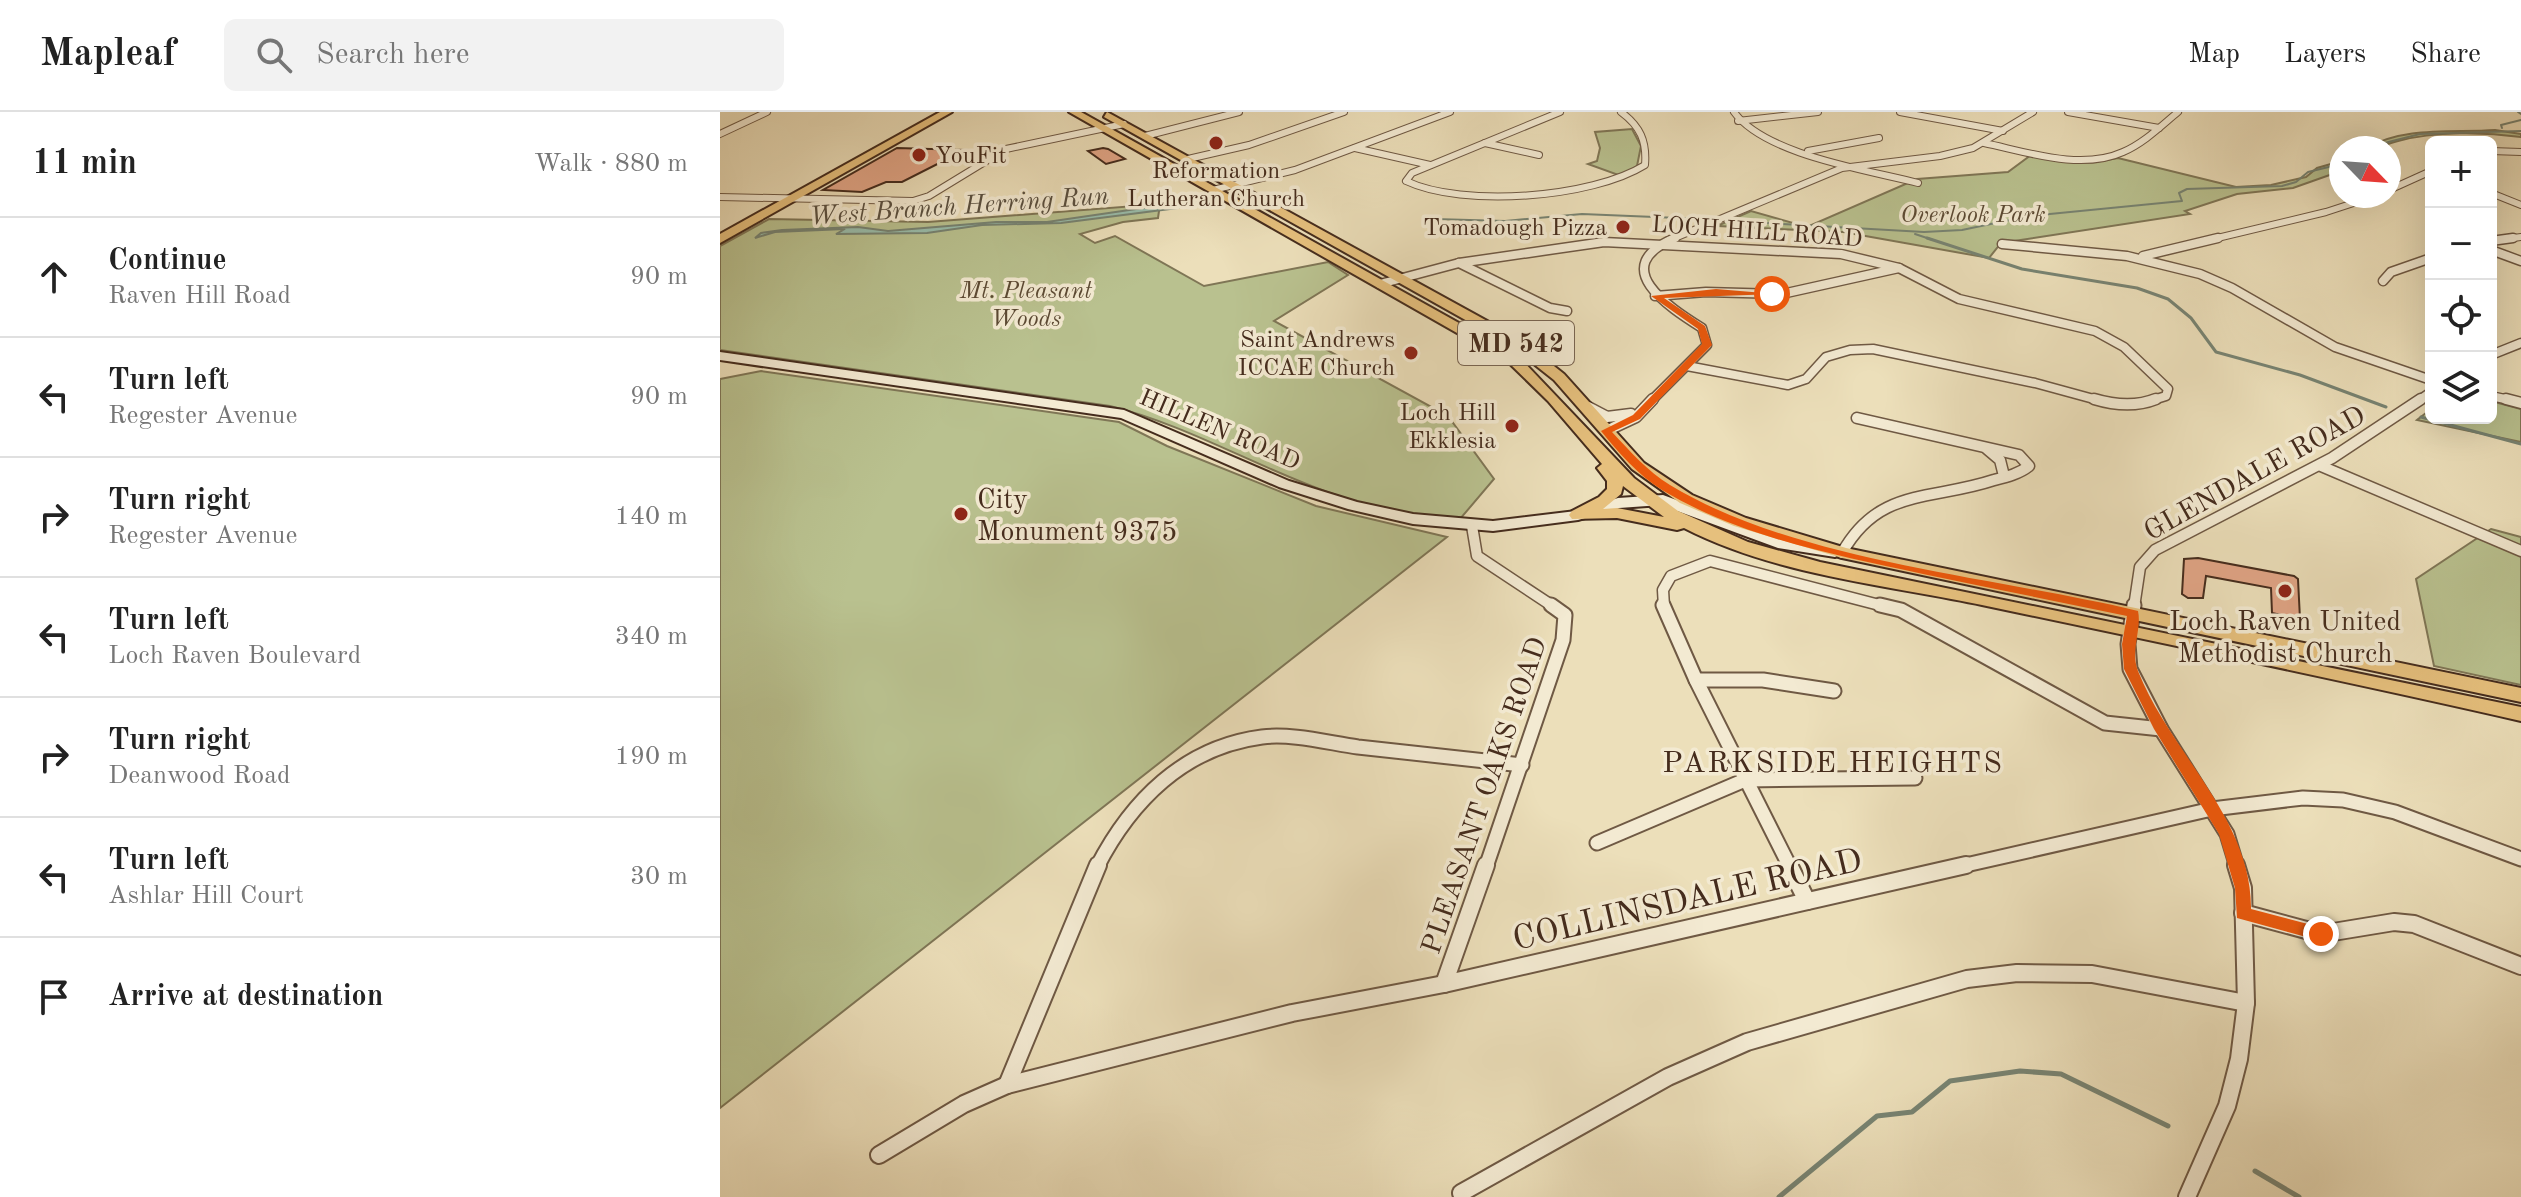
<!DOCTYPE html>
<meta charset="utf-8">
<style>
:root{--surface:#fff;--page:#f2f2f2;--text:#222;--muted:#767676;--line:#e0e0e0}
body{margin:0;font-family:"Old Standard TT",serif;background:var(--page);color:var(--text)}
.controls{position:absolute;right:24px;top:24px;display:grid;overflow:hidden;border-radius:12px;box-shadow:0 8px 32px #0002}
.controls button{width:72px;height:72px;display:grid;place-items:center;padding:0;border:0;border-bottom:2px solid var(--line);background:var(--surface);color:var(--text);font:40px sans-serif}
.compass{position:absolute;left:1609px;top:24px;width:72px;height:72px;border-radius:50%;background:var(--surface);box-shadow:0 8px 32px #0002;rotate:115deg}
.stop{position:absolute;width:24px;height:24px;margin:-18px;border:6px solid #ea580c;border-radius:50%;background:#fff}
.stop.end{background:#ea580c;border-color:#fff;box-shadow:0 2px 8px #0008}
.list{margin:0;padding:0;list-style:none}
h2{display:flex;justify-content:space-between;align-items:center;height:104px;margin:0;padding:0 32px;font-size:34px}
h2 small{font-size:26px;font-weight:400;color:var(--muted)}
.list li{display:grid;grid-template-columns:52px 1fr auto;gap:24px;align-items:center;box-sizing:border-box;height:120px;padding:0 32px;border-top:2px solid var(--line)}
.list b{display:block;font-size:30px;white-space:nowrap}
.list p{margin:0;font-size:26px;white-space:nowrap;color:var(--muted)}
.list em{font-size:26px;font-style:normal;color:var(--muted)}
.icon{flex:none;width:44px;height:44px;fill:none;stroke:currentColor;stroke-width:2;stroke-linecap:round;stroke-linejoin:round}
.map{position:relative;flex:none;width:1801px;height:1085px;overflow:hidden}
header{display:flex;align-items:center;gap:48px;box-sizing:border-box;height:112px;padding:0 40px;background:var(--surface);border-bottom:2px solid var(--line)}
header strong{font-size:38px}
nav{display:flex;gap:44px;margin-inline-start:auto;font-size:28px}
.search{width:560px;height:72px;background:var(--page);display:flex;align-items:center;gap:20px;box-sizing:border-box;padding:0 28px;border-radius:12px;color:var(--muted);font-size:30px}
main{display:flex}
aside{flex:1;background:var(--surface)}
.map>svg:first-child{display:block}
.green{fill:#b9c18f;stroke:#7f7656;stroke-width:2}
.water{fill:#99bdab;stroke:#778372;stroke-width:2}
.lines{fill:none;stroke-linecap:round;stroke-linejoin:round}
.stream-far2{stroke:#778372;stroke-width:2}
.stream-far1{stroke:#778372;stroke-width:3}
.stream{stroke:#778372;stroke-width:5}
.building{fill:#e1a586;stroke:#452c1d;stroke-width:2}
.street-far4-casing{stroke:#6f5944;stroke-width:8}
.street-far3-casing{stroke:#6f5944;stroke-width:11}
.street-far2-casing{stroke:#6f5944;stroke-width:13}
.street-far1-casing{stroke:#6f5944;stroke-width:17}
.street-casing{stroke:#6f5944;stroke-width:20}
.secondary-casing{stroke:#452c1d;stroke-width:4}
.primary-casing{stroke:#452c1d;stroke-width:4}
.street-far4{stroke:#f3ead2;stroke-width:6}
.street-far3{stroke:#f3ead2;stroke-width:8}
.street-far2{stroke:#f3ead2;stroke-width:10}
.street-far1{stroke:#f3ead2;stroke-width:13}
.street{stroke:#f3ead2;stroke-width:16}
.secondary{fill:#f3ead2;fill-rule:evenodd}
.primary{fill:#e6c07d;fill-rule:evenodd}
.route{fill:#ea580c}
.poi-dot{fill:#8f2418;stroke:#f3ead2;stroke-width:3}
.labels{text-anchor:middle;stroke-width:7;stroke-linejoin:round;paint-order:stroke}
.far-poi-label{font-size:24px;fill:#452c1d;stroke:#f3ead2;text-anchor:end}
.far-park-label{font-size:24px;font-style:italic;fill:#5c4a34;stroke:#f3ead2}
.far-street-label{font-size:24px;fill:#452c1d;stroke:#f3ead2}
.far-water-label{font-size:26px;font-style:italic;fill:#5a5040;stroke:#f3ead2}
.shield{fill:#f3ead2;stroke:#796553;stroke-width:2}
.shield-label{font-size:26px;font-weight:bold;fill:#452c1d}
.street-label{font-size:28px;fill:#452c1d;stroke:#f3ead2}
.poi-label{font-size:28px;fill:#452c1d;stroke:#f3ead2;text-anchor:start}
.neighbourhood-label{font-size:30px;letter-spacing:2px;fill:#452c1d;stroke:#f3ead2}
.near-street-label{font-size:34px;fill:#452c1d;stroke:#f3ead2}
</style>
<header>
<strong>Mapleaf</strong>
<div class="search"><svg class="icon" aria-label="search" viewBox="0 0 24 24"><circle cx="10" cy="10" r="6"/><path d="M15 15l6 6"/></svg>Search here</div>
<nav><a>Map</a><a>Layers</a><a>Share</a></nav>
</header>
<main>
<aside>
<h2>11 min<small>Walk · 880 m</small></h2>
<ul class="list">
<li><svg class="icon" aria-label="ahead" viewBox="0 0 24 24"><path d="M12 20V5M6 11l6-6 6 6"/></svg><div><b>Continue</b><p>Raven Hill Road</p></div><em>90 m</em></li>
<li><svg class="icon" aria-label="left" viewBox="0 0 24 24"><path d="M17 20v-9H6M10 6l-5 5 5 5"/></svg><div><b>Turn left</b><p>Regester Avenue</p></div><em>90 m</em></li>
<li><svg class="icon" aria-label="right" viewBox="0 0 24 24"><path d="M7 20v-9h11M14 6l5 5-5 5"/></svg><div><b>Turn right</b><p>Regester Avenue</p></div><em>140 m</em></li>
<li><svg class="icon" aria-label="left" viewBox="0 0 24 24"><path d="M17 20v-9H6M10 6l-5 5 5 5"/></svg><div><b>Turn left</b><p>Loch Raven Boulevard</p></div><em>340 m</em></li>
<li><svg class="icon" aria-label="right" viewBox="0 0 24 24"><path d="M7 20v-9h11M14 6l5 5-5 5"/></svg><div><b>Turn right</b><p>Deanwood Road</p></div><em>190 m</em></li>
<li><svg class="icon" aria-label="left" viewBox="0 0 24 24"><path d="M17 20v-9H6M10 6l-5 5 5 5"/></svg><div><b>Turn left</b><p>Ashlar Hill Court</p></div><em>30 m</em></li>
<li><svg class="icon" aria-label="arrive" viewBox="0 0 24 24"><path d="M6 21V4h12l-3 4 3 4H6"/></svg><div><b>Arrive at destination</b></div></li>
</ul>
</aside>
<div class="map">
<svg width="1801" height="1085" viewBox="0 0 1801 1085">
<rect width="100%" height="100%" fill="#ecdfba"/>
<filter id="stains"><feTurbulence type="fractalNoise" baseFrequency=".0025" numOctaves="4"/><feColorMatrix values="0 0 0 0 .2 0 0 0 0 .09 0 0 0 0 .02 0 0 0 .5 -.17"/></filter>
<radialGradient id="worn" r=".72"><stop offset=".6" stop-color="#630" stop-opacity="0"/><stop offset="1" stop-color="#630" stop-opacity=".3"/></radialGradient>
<g class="green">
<path d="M912,17L921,34L917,54L901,64L868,52L877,49L880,36L875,20Z"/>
<path d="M1775,18L1801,22V25C1764,20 1715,19 1678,29C1666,32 1661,36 1647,36C1684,14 1733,21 1775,18Z"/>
<path d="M1311,43L1375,50L1398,46L1516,75L1551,73L1586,65L1597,56L1621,49V59L1573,76L1517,82L1465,99L1470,102L1281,131L1269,146L1123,120L997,114L1031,99L1087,115L1197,67L1288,60Z"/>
<path d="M440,92L438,106L403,110L360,122L375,131L395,124L484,174L608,150L628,163L554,209L728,304L774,367L740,407C697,403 654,397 613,382C538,356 467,313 390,294L0,238V134L49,107L208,110Z"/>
<path d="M41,259L399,310L447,334L596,394L727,425L0,996V267Z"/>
<path d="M1771,289L1801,297V330L1697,308L1711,297V306H1771Z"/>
<path d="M1771,417L1801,425V573L1714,554L1696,467Z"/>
</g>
<path class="water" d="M471,89H488L481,93L341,111L262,113L207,121L116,122L125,117L55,120L35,126L41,121L62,118L138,115L168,119L276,110H327Z"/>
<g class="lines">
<g class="stream-far2">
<path d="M1798,0L1801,2"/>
<path d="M1782,16L1781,13L1801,8"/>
<path d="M1645,36L1700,22L1801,19"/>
<path d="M714,107L785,109L862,102L983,107"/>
<path d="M1011,109L1204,120L1242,118L1309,104L1462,89L1459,81L1467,77L1562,74L1576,70L1588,60L1621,52"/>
<path d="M1195,122L1213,128"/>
</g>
<g class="stream-far1">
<path d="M1207,126L1302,157L1417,176L1448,187L1471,206L1496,240L1580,263L1666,295"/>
<path d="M1701,305L1801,332"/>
</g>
<g class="stream">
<path d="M1535,1059L1579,1085"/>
<path d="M1059,1085L1157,1004L1192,1000L1230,969L1300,959L1341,962L1448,1014"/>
</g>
</g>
<g class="building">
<path d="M177,36L245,38L182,70H166L142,80L103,78Z"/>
<path d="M383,36L388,37L405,47L386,52L368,39Z"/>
<path d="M1478,446L1574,464L1578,467L1580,507L1552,501L1551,476L1486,464L1483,486H1468L1462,482L1464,447Z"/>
</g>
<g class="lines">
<g class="street-far4-casing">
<g id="street-far4">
<path d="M840,0L692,61L686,69C743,96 872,86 925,53C927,29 920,14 901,0"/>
<path d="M1014,0C1045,43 1148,58 1198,71"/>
<path d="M1180,0L1283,19"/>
<path d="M1348,0L1439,16"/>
<path d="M1018,9L1098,0"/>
<path d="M0,22L47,0"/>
<path d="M425,24L519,0"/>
<path d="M765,31L819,43"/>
<path d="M1264,31C1307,40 1361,59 1403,40C1424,31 1441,14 1458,0"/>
<path d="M635,36L710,53"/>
<path d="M1088,39L1159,26"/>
<path d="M1771,39L1801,40"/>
<path d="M468,47L529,33L624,0"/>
<path d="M493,78L575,58L730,0"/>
<path d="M1669,78L1711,59"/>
<path d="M1771,81L1801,93"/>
<path d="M0,85L193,89L209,84L286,37L404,12"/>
<path d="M950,128L1122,56L1220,44L1253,36L1313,0"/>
<path d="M1489,128L1606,100L1655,84"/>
<path d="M1778,128L1801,125"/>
</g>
</g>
<g class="street-far3-casing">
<g id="street-far3">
<path d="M1771,129L1793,126"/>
<path d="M1282,132L1407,144L1480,162L1512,176L1615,235L1711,268"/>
<path d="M1771,138L1801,149"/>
<path d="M1423,144L1498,126"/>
<path d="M739,151L830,196L847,199"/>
<path d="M1663,169L1671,160L1711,146"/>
<path d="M660,172L739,151L884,130L1121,142L1179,156L1239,187L1375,219L1404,235L1448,277L1446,284L1430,289"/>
<path d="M935,184L986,180L1062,182L1179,156"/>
<path d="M1771,243L1801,231"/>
<path d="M967,254L1068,273L1086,267L1106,245L1130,238L1153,237L1315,271L1381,289"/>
<path d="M1771,284L1794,289"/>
<path d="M931,289L987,233L982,216C949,195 886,155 955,126"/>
<path d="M1698,289L1711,280"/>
</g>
</g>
<g class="street-far2-casing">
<g id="street-far2">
<path d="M1374,287C1394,293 1416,295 1436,287"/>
<path d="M1786,287L1801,291"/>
<path d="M868,295L887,305L911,302"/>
<path d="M886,319L916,305L933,287"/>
<path d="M1267,337L1280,348L1284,364"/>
<path d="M1601,354L1801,439"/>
<path d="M752,414L757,444L834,495"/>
<path d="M1122,441C1159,375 1211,389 1274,368C1286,365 1299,362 1309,354L1299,343L1137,306"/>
<path d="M944,495L943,478L951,464L990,449L1167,495"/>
<path d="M1414,495L1420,455L1435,438L1612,346L1701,287"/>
</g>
</g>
<g class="street-far1-casing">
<g id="street-far1">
<path d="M943,493L976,568L1070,755"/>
<path d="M1160,493L1181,498L1385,611L1441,617"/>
<path d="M1414,493L1408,532L1410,557L1441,617L1507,722L1517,755"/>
<path d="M976,568H1043L1114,579"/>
<path d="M877,731L1025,668L1195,666"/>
<path d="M377,755C411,689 464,635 542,625C571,621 609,631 638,635C693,641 747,647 802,653"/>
<path d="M766,755L843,528L845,503L831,493"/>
<path d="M1237,755L1492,697L1583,686L1623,688L1675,700L1801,747"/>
</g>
</g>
<g class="street-casing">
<g id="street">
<path d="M1069,753L1087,789"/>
<path d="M1523,801L1601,822L1674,810L1694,812L1801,854"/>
<path d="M724,872L766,753"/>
<path d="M287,973L378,753"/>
<path d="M159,1043L244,992L287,973L572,901L724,872L1246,753"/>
<path d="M741,1081L948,965L1027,930L1247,867L1297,861L1372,862L1526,891"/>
<path d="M1467,1085L1507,994L1519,947L1526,891L1523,776L1516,753"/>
</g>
</g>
<g class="secondary-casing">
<path id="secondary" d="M0,240L404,298L569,369L637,390L693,402L773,409L856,399L898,386L943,383L1067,429L1115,435L1123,440L1115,445L1058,436L941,393L899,396L858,408L773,419L693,412L628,397L559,375L401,306L0,248Z"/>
</g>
<g class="primary-casing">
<g id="primary">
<path d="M220,0H232L0,131V122Z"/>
<path d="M349,0H361L798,244L914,366L958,399L1028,430L1100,450L1801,595V609C1622,568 1442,531 1262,493C1162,472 1056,463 964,416L957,418L897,406L852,407L849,403L852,399L879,385L887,377V369L877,356L882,352L828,289L788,250ZM903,374L944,405L897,396L883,397L901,382Z"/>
<path d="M387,0L800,227L844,262L924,351L972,383L1026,406L1126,436L1801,576V590L1122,446L1014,414L960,391L912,357L834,268L790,233L384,5Z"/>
</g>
</g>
<use href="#street-far4" class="street-far4"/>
<use href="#street-far3" class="street-far3"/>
<use href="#street-far2" class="street-far2"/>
<use href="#street-far1" class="street-far1"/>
<use href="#street" class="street"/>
<use href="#secondary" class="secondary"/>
<use href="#primary" class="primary"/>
</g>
<path class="route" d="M996,177L1056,182L944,186L985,214L992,233L920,307L892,320C910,339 927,359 950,373C1077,450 1272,464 1418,499C1422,517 1410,539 1418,559C1450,640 1532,707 1531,797L1607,817V827L1601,829L1517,806L1515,776L1499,722L1434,617L1404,557L1402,532L1407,504C1339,490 1271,476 1203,462C1115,443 1020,425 942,378C918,363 898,340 881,319L913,303L982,232L978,217L931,184Z"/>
<g class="poi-dot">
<circle cx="496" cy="31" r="8"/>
<circle cx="199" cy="43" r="8"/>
<circle cx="903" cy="115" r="8"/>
<circle cx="691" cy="241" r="8"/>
<circle cx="792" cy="314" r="8"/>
<circle cx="241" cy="402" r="8"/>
<circle cx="1565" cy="479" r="8"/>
</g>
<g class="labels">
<g class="far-poi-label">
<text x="215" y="51" text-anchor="start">YouFit</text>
<text x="496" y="66" text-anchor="middle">Reformation<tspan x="496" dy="28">Lutheran Church</tspan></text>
<text x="887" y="123">Tomadough Pizza</text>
<text x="675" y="235">Saint Andrews<tspan x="675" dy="28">ICCAE Church</tspan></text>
<text x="776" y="308">Loch Hill<tspan x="776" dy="28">Ekklesia</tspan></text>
</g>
<g class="far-park-label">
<text x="1253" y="110">Overlook Park</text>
<text x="306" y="186">Mt. Pleasant<tspan x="306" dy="28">Woods</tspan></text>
</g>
<g class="far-street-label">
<text transform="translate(1037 119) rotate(4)" y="8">LOCH HILL ROAD</text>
<text transform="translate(500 317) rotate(23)" y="8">HILLEN ROAD</text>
</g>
<g class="far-water-label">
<text transform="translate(239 93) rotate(-4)" y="9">West Branch Herring Run</text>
</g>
<rect class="shield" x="738" y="209" width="116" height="44" rx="6"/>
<g class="shield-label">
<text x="796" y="240">MD 542</text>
</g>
<g class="street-label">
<text transform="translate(1534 360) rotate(-29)" y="10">GLENDALE ROAD</text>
<text transform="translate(763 683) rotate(-71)" y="10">PLEASANT OAKS ROAD</text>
</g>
<g class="poi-label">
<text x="257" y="396">City<tspan x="257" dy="32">Monument 9375</tspan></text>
<text x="1565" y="518" text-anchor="middle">Loch Raven United<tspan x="1565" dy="32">Methodist Church</tspan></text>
</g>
<g class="neighbourhood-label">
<text x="1113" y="660">PARKSIDE HEIGHTS</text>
</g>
<g class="near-street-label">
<text transform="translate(967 786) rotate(-13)" y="12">COLLINSDALE ROAD</text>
</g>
</g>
<rect width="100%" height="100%" filter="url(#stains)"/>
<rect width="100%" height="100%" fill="url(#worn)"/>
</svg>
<div class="controls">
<button>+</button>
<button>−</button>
<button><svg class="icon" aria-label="locate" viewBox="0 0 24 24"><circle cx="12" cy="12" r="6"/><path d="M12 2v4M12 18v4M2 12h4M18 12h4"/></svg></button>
<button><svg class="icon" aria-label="layers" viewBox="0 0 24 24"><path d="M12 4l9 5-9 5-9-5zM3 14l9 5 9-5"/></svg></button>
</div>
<svg class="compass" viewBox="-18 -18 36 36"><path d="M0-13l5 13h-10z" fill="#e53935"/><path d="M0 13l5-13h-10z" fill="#767676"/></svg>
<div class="stop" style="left:1052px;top:182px"></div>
<div class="stop end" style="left:1601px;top:822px"></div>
</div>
</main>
